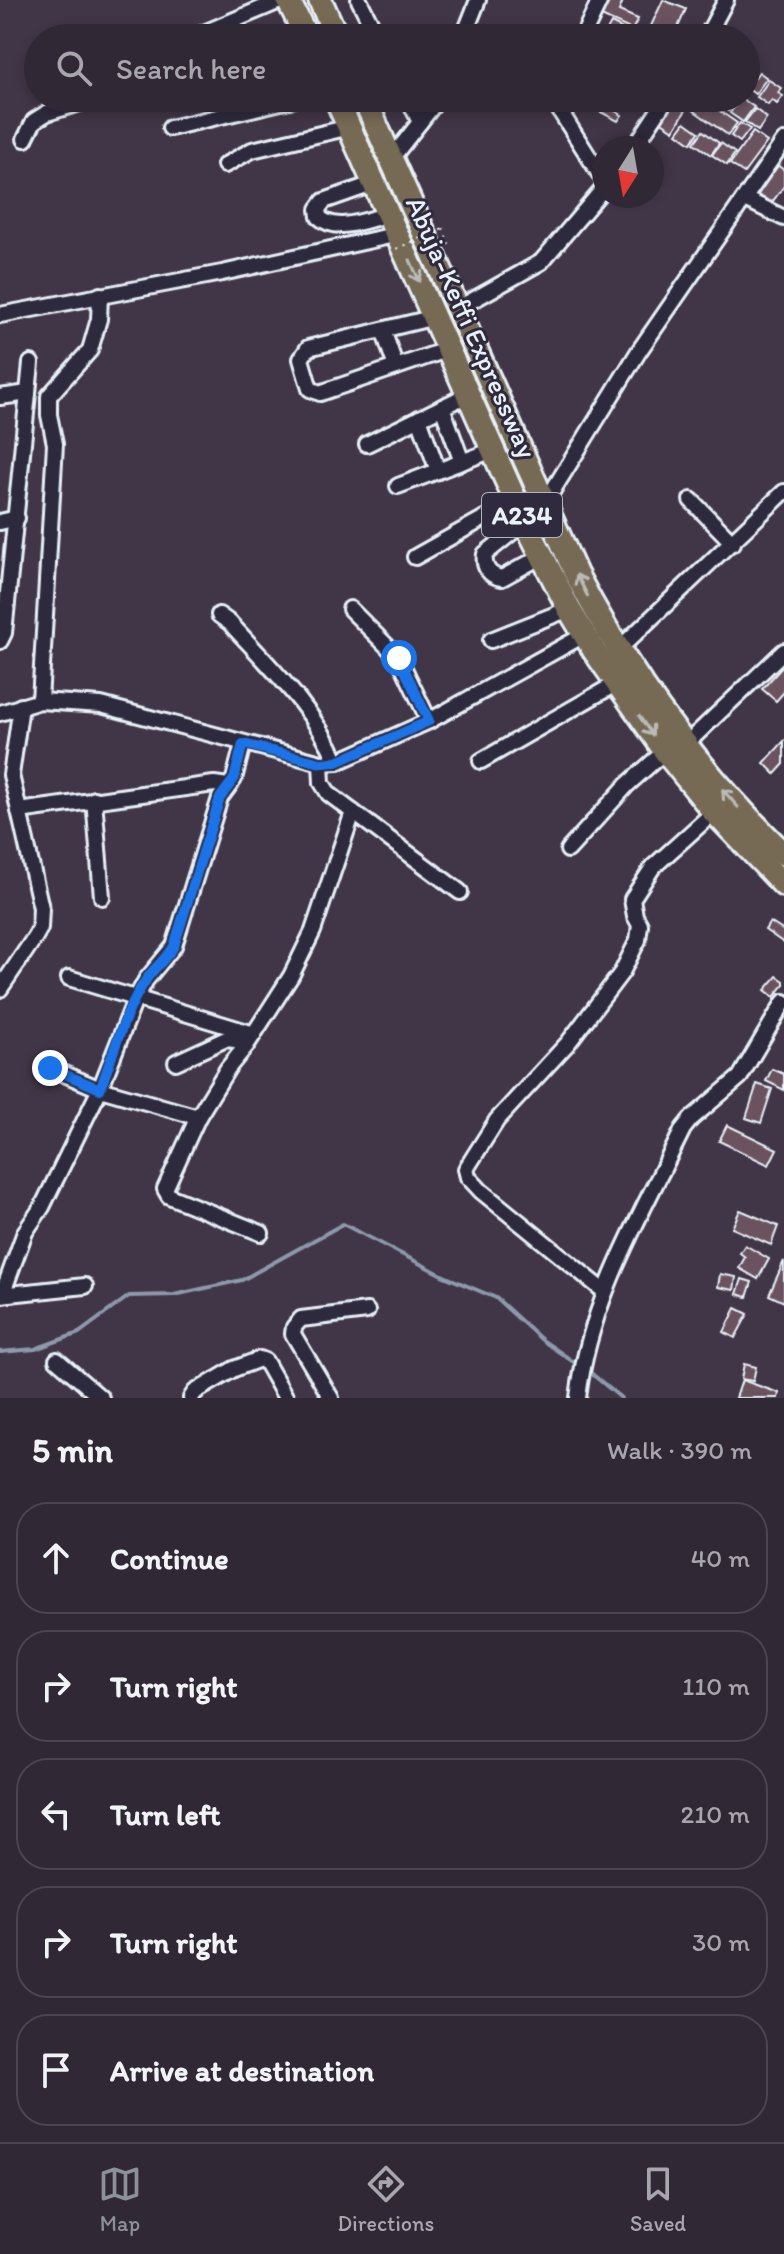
<!DOCTYPE html>
<meta charset="utf-8">
<style>
:root{--surface:#312835;--page:#39303d;--text:#f1f3f6;--muted:#a8a6ad;--line:#4c4450;--accent:#8c9099}
body{margin:0;font-family:Itim,sans-serif;background:var(--page);color:var(--text)}
.compass{position:absolute;left:592px;top:136px;width:72px;height:72px;border-radius:50%;background:var(--surface);box-shadow:0 4px 12px #0003;rotate:191deg}
.stop{position:absolute;width:24px;height:24px;margin:-18px;border:6px solid #1a73e8;border-radius:50%;background:#fff}
.stop.end{background:#1a73e8;border-color:#fff;box-shadow:0 2px 8px #0008}
.list{margin:0;padding:0;list-style:none}
h2{display:flex;justify-content:space-between;align-items:center;height:104px;margin:0;padding:0 32px;font-size:34px}
h2 small{font-size:26px;font-weight:400;color:var(--muted)}
.list li{display:grid;grid-template-columns:52px 1fr auto;gap:24px;align-items:center;box-sizing:border-box;height:112px;margin:0 16px 16px;padding:0 16px;border:2px solid var(--line);border-radius:32px}
.list b{display:block;font-size:30px;white-space:nowrap}
.list em{font-size:26px;font-style:normal;color:var(--muted)}
.icon{flex:none;width:44px;height:44px;fill:none;stroke:currentColor;stroke-width:2;stroke-linecap:round;stroke-linejoin:round}
.map{position:relative;flex:none;width:784px;height:1398px;overflow:hidden}
.search{position:absolute;background:var(--surface);box-shadow:0 4px 12px #0003;left:24px;right:24px;top:24px;height:88px;display:flex;align-items:center;gap:20px;box-sizing:border-box;padding:0 28px;border-radius:44px;color:var(--muted);font-size:30px}
.sheet{height:744px;background:var(--surface)}
nav{display:flex;justify-content:space-around;align-items:center;box-sizing:border-box;height:112px;border-top:2px solid var(--line);background:var(--surface);font-size:22px;color:var(--muted)}
nav a{display:grid;justify-items:center;gap:4px}
nav .on{color:var(--accent)}
.map>svg:first-child{display:block}
.lines{fill:none;stroke-linecap:round;stroke-linejoin:round}
.stream{stroke:#8c9aac;stroke-width:4}
.building{fill:#6b535f;stroke:#e8f1f8;stroke-width:2}
.minor-casing{stroke:#e8f1f8;stroke-width:20}
.highway-casing{stroke:#e8f1f8;stroke-width:28}
.path{stroke:#e8f1f8;stroke-width:2;stroke-dasharray:2 6;stroke-linecap:butt}
.minor{stroke:#2f2a3d;stroke-width:14}
.highway{stroke:#766a55;stroke-width:22}
.path-bridge{stroke:#e8f1f8;stroke-width:2;stroke-dasharray:2 6;stroke-linecap:butt}
.oneway{stroke:#babbb7}
.route{stroke:#1a73e8;stroke-width:10}
.labels{text-anchor:middle;stroke-width:6;stroke-linejoin:round;paint-order:stroke}
.shield{fill:#2f2a3d;stroke:#b0b5c0;stroke-width:2}
.shield-label{font-size:26px;font-weight:bold;fill:#e8f1f8}
.street-label{font-size:28px;fill:#e8f1f8;stroke:#2f2a3d}
</style>
<div class="map">
<svg width="784" height="1398" viewBox="0 0 784 1398">
<rect width="100%" height="100%" fill="#413647"/>
<filter id="ink" filterUnits="userSpaceOnUse"><feTurbulence type="fractalNoise" baseFrequency=".0125" numOctaves="2"/><feDisplacementMap in="SourceGraphic" scale="16" xChannelSelector="R" yChannelSelector="G"/><feConvolveMatrix kernelMatrix="1 2 1 2 8 2 1 2 1" color-interpolation-filters="sRGB"/></filter>
<g filter="url(#ink)">
<g class="lines">
<g class="stream">
<path d="M0,1352L35,1349L79,1333L129,1296L174,1295L242,1280L343,1224L444,1276L496,1298L542,1340L578,1365"/>
<path d="M586,1369L621,1398"/>
</g>
</g>
<g class="building">
<path d="M606,0L623,1L619,11L638,19L632,30L599,15Z"/>
<path d="M663,0L686,9L676,32L672,30L668,37L650,28Z"/>
<path d="M611,23L640,38H603Z"/>
<path d="M759,72L767,78L755,94L747,88Z"/>
<path d="M769,80L781,88L778,93L783,96L777,104L772,100L768,105L757,97Z"/>
<path d="M673,98H693L674,130L660,121Z"/>
<path d="M701,98L737,123L728,135L693,110Z"/>
<path d="M717,98H737L728,111L714,101Z"/>
<path d="M741,98L754,107L743,122L730,113Z"/>
<path d="M601,103L622,115L618,121L597,110Z"/>
<path d="M755,109L767,118L758,131L745,122Z"/>
<path d="M685,122L699,132L691,143L677,133Z"/>
<path d="M740,123L750,129L740,142L731,136Z"/>
<path d="M703,131L719,143L711,155L694,143Z"/>
<path d="M753,132L767,142L744,173L730,164Z"/>
<path d="M721,143L735,153L727,165L712,155Z"/>
<path d="M777,165L784,170V186L770,205L755,194Z"/>
<path d="M784,665V692L776,701L762,689Z"/>
<path d="M784,741V764L775,774L764,763Z"/>
<path d="M770,922L784,931V943L765,930Z"/>
<path d="M777,976L784,981V985L774,997L765,990Z"/>
<path d="M772,1069L784,1074V1090L766,1081Z"/>
<path d="M757,1084L772,1089L761,1123L746,1118Z"/>
<path d="M727,1125L777,1149L769,1165L719,1141Z"/>
<path d="M740,1210L778,1226L771,1245L732,1228Z"/>
<path d="M745,1245L769,1259L758,1279L739,1268L745,1257L740,1253Z"/>
<path d="M784,1261V1302L769,1295Z"/>
<path d="M720,1274L736,1277L734,1290L718,1287Z"/>
<path d="M742,1279L752,1282L747,1297L737,1294Z"/>
<path d="M736,1308L748,1314L735,1338L724,1332Z"/>
<path d="M744,1364L756,1367L753,1381L741,1379Z"/>
<path d="M742,1380L779,1393L778,1398H736Z"/>
</g>
<g class="lines">
<g class="minor-casing">
<g id="minor">
<path d="M359,0L378,38"/>
<path d="M179,38L197,36L282,0"/>
<path d="M463,38L478,0"/>
<path d="M582,38L600,0"/>
<path d="M706,38L726,0"/>
<path d="M408,98L420,122"/>
<path d="M558,98L560,111L604,181"/>
<path d="M170,128L298,98"/>
<path d="M25,139L34,121L47,113L96,98"/>
<path d="M634,148L667,98"/>
<path d="M391,159L439,98"/>
<path d="M225,165L252,150L350,127"/>
<path d="M375,183L324,201L318,209L319,217C337,234 368,219 390,214"/>
<path d="M745,199L784,218"/>
<path d="M457,309L541,262L604,188"/>
<path d="M0,315L222,273L399,234"/>
<path d="M435,317L308,348L301,359L310,389L320,393L449,349"/>
<path d="M383,330L396,367"/>
<path d="M0,397L28,393"/>
<path d="M442,407L462,462"/>
<path d="M419,418L438,471"/>
<path d="M367,444L469,394"/>
<path d="M398,486L493,450"/>
<path d="M691,500L733,543"/>
<path d="M545,503L639,351L784,141"/>
<path d="M0,522L17,518"/>
<path d="M525,522L485,554C483,567 489,576 502,578L542,556"/>
<path d="M415,557L515,501"/>
<path d="M350,609L399,658L429,721"/>
<path d="M219,615L230,623C269,666 314,708 337,762"/>
<path d="M491,640L569,609"/>
<path d="M0,641L4,633L31,363"/>
<path d="M618,650L784,492"/>
<path d="M40,701L55,444L49,415V396L90,350L99,319L100,295"/>
<path d="M0,713L40,701L101,705L321,763L337,762L429,721L584,635"/>
<path d="M686,744L784,651"/>
<path d="M481,761L617,683"/>
<path d="M321,763L322,783L329,794L460,892"/>
<path d="M94,799L102,897"/>
<path d="M19,811L214,784L228,786"/>
<path d="M568,850L627,785L665,751"/>
<path d="M69,978L254,1034"/>
<path d="M0,989L35,937L40,928L41,908L11,775L21,706"/>
<path d="M176,1062L226,1039L235,1040L246,1046"/>
<path d="M50,1068L100,1089L198,1117"/>
<path d="M261,1233L169,1196L165,1189L198,1117L228,1068L246,1046L291,976L313,931L353,812"/>
<path d="M604,1291L481,1191L468,1177L466,1169L497,1120L568,1043L622,972L638,940L640,925L635,916L632,899L653,867L714,812"/>
<path d="M0,1295L85,1286"/>
<path d="M2,1295L25,1232L42,1207L100,1089L135,1000L146,980L174,946L220,798L234,779L243,744"/>
<path d="M57,1360L101,1398"/>
<path d="M191,1398L195,1392L234,1369L260,1359L265,1361L286,1398"/>
<path d="M331,1398L293,1334L294,1327L301,1319L367,1311"/>
<path d="M578,1398C589,1301 641,1215 683,1129L691,1119L740,1077L784,1002"/>
</g>
</g>
<g class="highway-casing">
<g id="highway">
<path d="M288,0L307,38"/>
<path d="M320,0L337,38"/>
<path d="M336,98L525,522L569,609L595,652L665,751L714,812L784,885"/>
<path d="M364,98L576,574C630,678 700,772 784,854"/>
</g>
</g>
<path class="path" d="M443,228L451,250"/>
<use href="#minor" class="minor"/>
<use href="#highway" class="highway"/>
<path class="path-bridge" d="M389,252L443,228"/>
</g>
<defs><path id="oneway-shaft" d="M-6 0H5M1.5-3L5.5 0L1.5 3" fill="none" stroke-width="1.6" stroke-linecap="round" stroke-linejoin="round" transform="scale(2)"/></defs>
<g class="oneway">
<use href="#oneway-shaft" transform="translate(415 271) rotate(66)"/>
<use href="#oneway-shaft" transform="translate(582 585) rotate(-117)"/>
<use href="#oneway-shaft" transform="translate(646 726) rotate(55)"/>
<use href="#oneway-shaft" transform="translate(730 798) rotate(-131)"/>
</g>
</g>
<g class="lines" filter="url(#ink)">
<path class="route" d="M50,1068L100,1089C114,1054 124,1011 146,980C154,967 167,959 174,946L220,798L234,779L243,744L321,763L337,762L429,721L399,658"/>
</g>
<g class="labels">
<rect class="shield" x="482" y="493" width="80" height="44" rx="6"/>
<g class="shield-label">
<text x="522" y="524">A234</text>
</g>
<g class="street-label">
<text transform="translate(472 327) rotate(66)" y="10">Abuja-Keffi Expressway</text>
</g>
</g>
</svg>
<svg class="compass" viewBox="-18 -18 36 36"><path d="M0-13l5 13h-10z" fill="#e53935"/><path d="M0 13l5-13h-10z" fill="#a8a6ad"/></svg>
<div class="stop" style="left:399px;top:658px"></div>
<div class="stop end" style="left:50px;top:1068px"></div>
<div class="search"><svg class="icon" aria-label="search" viewBox="0 0 24 24"><circle cx="10" cy="10" r="6"/><path d="M15 15l6 6"/></svg>Search here</div>
</div>
<section class="sheet">
<h2>5 min<small>Walk · 390 m</small></h2>
<ul class="list">
<li><svg class="icon" aria-label="ahead" viewBox="0 0 24 24"><path d="M12 20V5M6 11l6-6 6 6"/></svg><div><b>Continue</b></div><em>40 m</em></li>
<li><svg class="icon" aria-label="right" viewBox="0 0 24 24"><path d="M7 20v-9h11M14 6l5 5-5 5"/></svg><div><b>Turn right</b></div><em>110 m</em></li>
<li><svg class="icon" aria-label="left" viewBox="0 0 24 24"><path d="M17 20v-9H6M10 6l-5 5 5 5"/></svg><div><b>Turn left</b></div><em>210 m</em></li>
<li><svg class="icon" aria-label="right" viewBox="0 0 24 24"><path d="M7 20v-9h11M14 6l5 5-5 5"/></svg><div><b>Turn right</b></div><em>30 m</em></li>
<li><svg class="icon" aria-label="arrive" viewBox="0 0 24 24"><path d="M6 21V4h12l-3 4 3 4H6"/></svg><div><b>Arrive at destination</b></div></li>
</ul>
</section>
<nav>
<a class="on"><svg class="icon" aria-label="map" viewBox="0 0 24 24"><path d="M3 6l6-2 6 2 6-2v14l-6 2-6-2-6 2zM9 4v14M15 6v14"/></svg>Map</a>
<a><svg class="icon" aria-label="directions" viewBox="0 0 24 24"><path d="M12 3l9 9-9 9-9-9zM9 14v-3h6M13 9l2 2-2 2"/></svg>Directions</a>
<a><svg class="icon" aria-label="saved" viewBox="0 0 24 24"><path d="M7 4h10v16l-5-4-5 4z"/></svg>Saved</a>
</nav>
